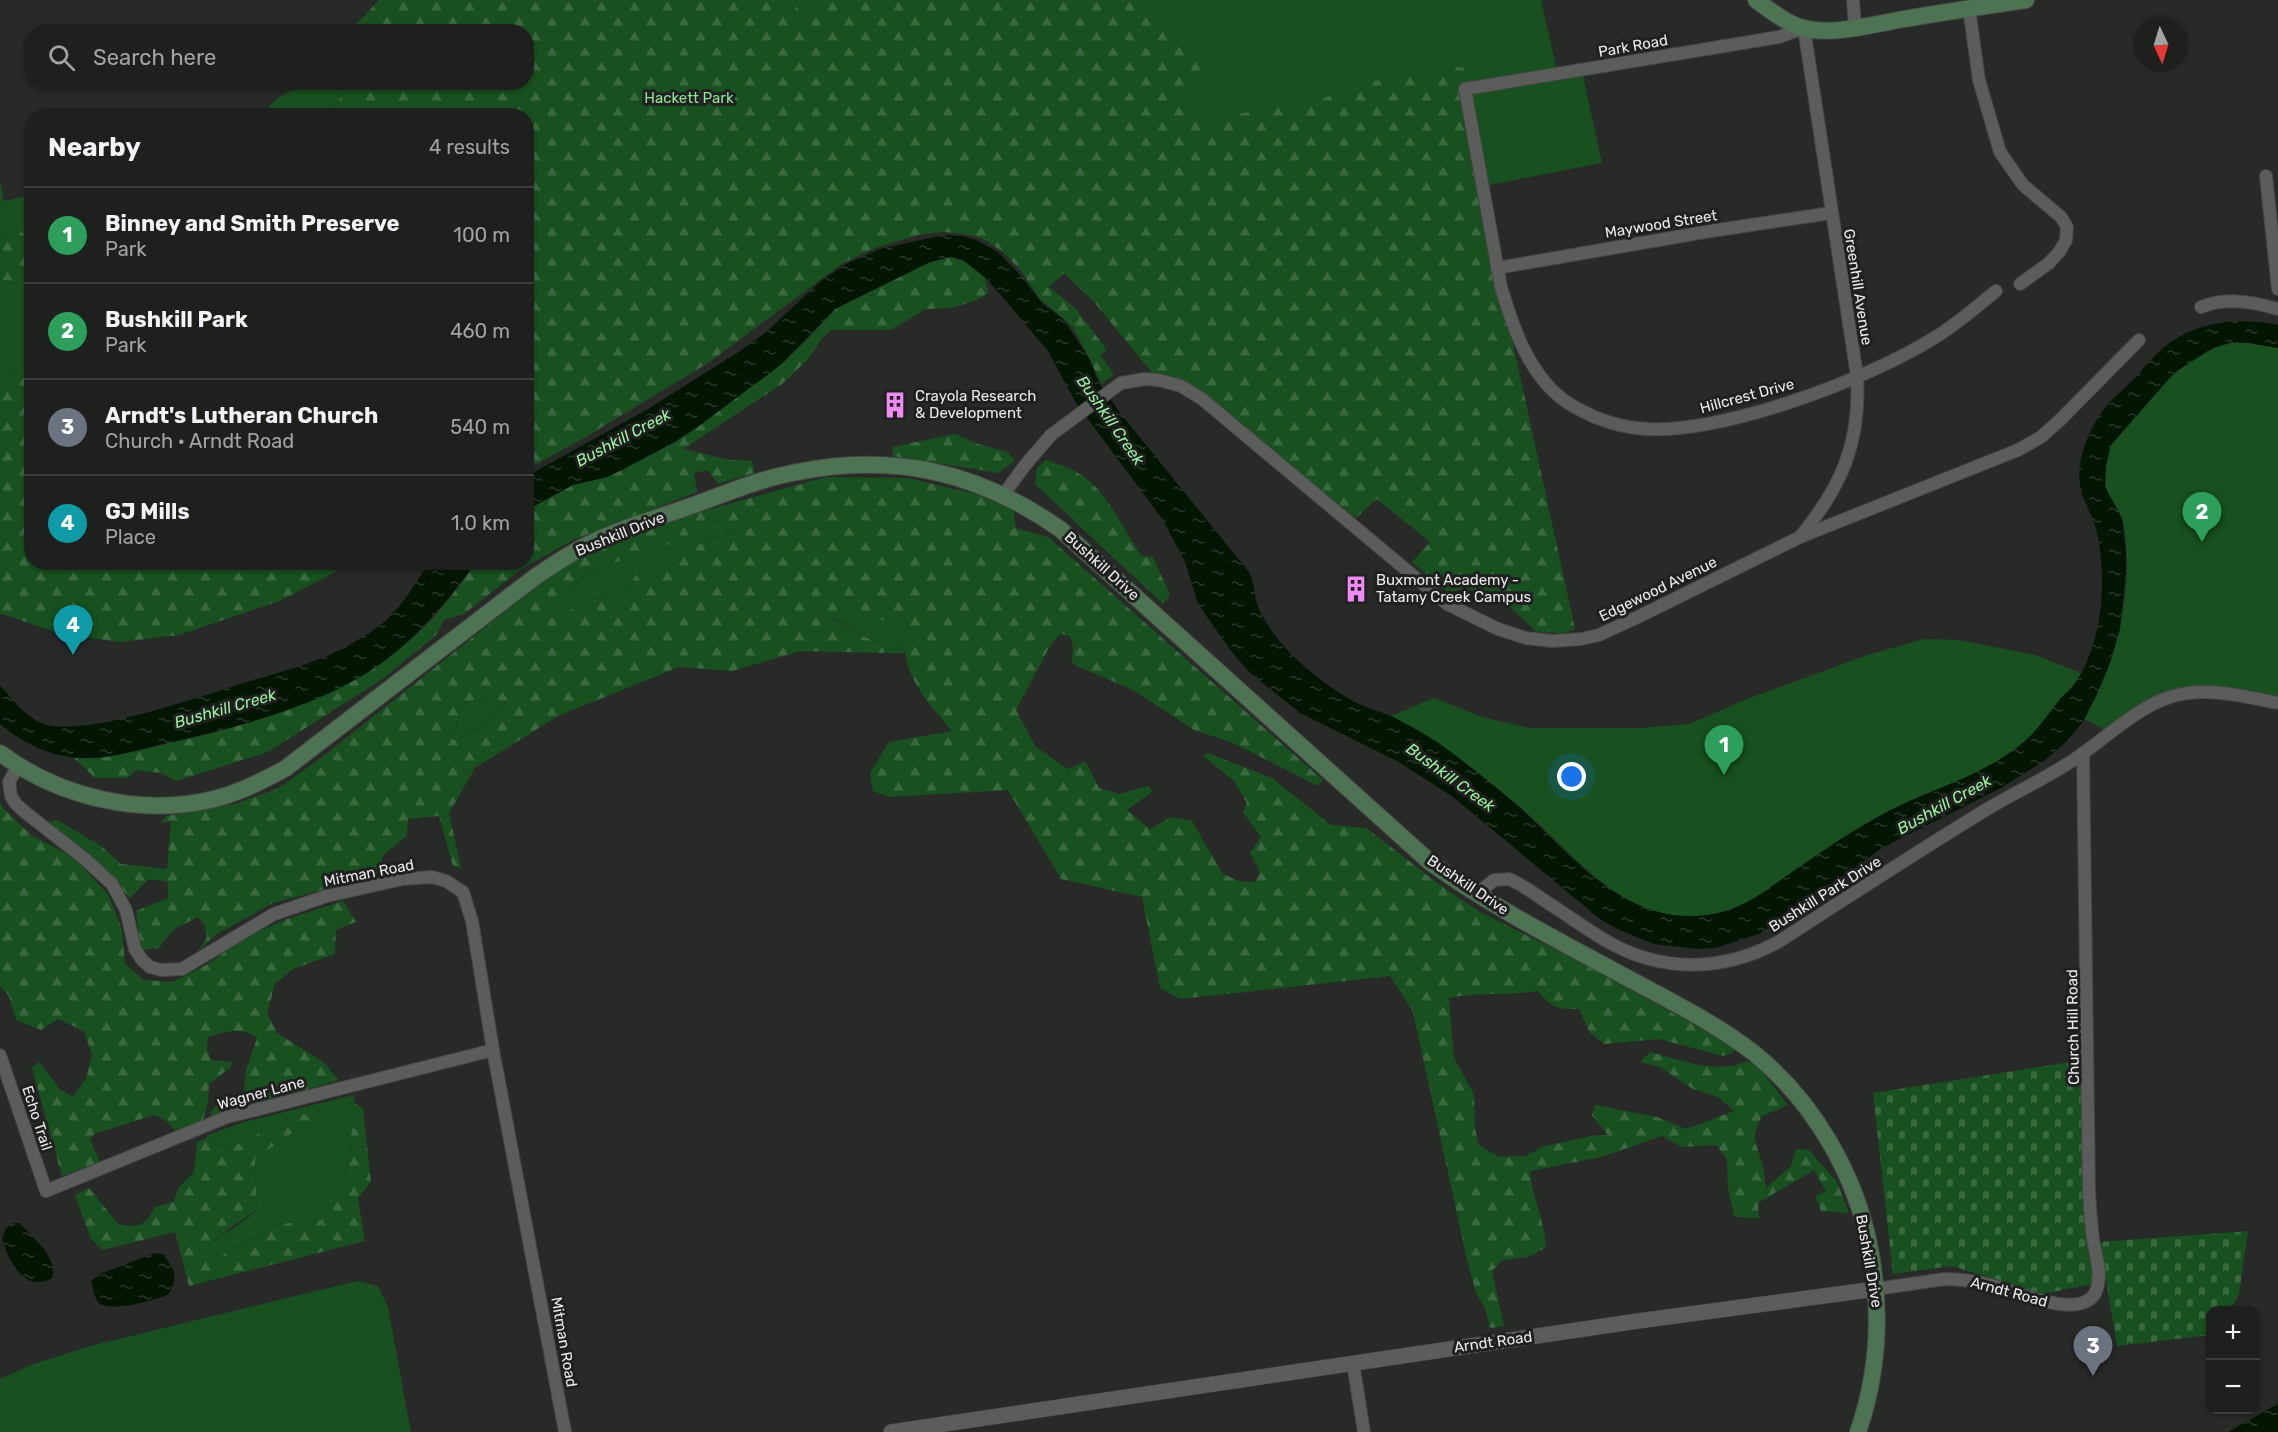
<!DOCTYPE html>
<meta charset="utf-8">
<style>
:root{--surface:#1e201e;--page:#262827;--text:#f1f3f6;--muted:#a1a3a4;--line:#3c3e3c;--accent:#2563eb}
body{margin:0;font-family:Rubik,sans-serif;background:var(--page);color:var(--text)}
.controls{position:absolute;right:18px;bottom:18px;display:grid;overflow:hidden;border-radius:12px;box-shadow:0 2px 4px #0004}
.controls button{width:54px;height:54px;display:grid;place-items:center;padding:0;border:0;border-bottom:2px solid var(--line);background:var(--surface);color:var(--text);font:30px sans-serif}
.compass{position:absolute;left:2134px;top:18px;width:54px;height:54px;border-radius:50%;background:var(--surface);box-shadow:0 2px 4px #0004;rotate:176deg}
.you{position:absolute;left:1572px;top:777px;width:21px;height:21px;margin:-15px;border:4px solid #fff;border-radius:50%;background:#1a73e8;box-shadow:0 0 0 9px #1a73e833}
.badge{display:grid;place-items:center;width:39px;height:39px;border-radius:50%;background:var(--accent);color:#fff;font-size:20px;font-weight:700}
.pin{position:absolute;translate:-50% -50px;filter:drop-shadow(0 2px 3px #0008)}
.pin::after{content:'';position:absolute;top:32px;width:21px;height:18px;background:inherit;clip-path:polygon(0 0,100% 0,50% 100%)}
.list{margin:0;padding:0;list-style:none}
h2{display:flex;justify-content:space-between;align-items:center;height:78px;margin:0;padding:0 24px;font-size:26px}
h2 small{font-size:20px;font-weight:400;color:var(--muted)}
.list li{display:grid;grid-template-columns:39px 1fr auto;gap:18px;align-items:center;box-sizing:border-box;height:96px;padding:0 24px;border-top:2px solid var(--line)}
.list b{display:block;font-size:22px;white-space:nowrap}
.list p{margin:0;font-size:20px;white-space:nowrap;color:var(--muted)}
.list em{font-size:20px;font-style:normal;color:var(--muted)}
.icon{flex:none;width:33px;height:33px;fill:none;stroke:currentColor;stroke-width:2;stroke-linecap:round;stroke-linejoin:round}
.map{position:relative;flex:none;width:2278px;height:1432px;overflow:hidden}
.search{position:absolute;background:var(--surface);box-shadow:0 2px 4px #0004;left:24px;top:24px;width:510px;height:66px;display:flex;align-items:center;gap:15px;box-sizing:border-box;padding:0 21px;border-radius:24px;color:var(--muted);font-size:22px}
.panel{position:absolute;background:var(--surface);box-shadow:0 2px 4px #0004;left:24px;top:108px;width:510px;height:462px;border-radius:24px}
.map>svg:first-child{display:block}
.green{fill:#18501f}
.forest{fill:url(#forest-firs);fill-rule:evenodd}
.cemetery{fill:url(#cemetery-stones)}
.water{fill:url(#water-ripples)}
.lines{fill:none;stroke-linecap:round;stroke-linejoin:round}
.minor-casing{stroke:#454745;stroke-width:14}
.tertiary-casing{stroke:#454745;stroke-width:16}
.secondary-casing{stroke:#454745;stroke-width:18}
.minor{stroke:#5a5d5a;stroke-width:12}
.tertiary{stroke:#5a5d5a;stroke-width:15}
.secondary{stroke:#4e7352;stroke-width:16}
.labels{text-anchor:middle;stroke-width:6;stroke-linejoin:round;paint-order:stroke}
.street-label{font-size:15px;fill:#eaebea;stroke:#1f201f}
.park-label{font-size:15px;fill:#8ee692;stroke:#1f201f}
.poi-label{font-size:15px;fill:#eaebea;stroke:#1f201f;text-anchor:start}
.water-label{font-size:16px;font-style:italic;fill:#9bf49f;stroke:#1f201f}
</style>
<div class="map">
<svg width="2278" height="1432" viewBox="0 0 2278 1432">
<defs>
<pattern id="forest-firs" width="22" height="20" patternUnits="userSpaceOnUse" patternTransform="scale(1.5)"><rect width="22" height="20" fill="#18501f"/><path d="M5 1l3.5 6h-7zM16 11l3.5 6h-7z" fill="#3a6940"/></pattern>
<pattern id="cemetery-stones" width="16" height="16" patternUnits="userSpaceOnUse" patternTransform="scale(1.5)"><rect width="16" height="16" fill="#18501f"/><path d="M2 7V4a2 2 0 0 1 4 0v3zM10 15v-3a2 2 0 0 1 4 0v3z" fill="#3a6940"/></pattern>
<pattern id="water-ripples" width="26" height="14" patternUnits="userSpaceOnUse" patternTransform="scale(1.5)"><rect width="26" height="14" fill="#031604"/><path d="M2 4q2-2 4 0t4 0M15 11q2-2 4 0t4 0" fill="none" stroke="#283829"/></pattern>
</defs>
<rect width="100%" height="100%" fill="#282a28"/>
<g class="green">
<path d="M578,0H1541L1559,80L1583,76L1602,163L1479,187L1438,89L996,157Z"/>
<path d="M329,83H349L329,115L259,116L278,98L299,86Z"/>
<path d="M0,182L4,201L31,195V236L18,231L0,233Z"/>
<path d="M0,279L30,287L31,289V385L18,373L0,378Z"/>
<path d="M2230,343H2249L2278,348V696L2241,689L2189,688L2107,731L2084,719C2117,663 2134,591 2124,526C2120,507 2103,495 2105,476C2106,466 2106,453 2111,445C2117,435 2127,426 2135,417C2163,383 2186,356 2230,343Z"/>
<path d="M738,520L740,527L702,542L665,572L639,570L622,596L597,598L548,620L582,577L622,560Z"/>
<path d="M845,605L885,621L903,635L904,653H884L883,644L862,636L831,616Z"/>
<path d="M1924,639L1959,640L2035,655L2081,673C2075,685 2067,691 2059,701C2048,715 2038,730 2024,742C1986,776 1934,787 1890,810C1857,828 1825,849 1794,871C1774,885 1752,902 1728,910C1633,942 1577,854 1514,802C1474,770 1436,741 1391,716L1434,698L1482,717L1529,728H1640L1689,724L1747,699L1867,655Z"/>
<path d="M491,699L506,700C495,722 473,732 452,741L462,706L468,701Z"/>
<path d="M353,1095L355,1104L346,1177L326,1188L323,1220L278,1224L215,1259L205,1246L238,1225L257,1210L255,1159L301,1113L227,1149L207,1138L208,1135L244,1122Z"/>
<path d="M357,1281L378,1286L388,1307L411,1432H0V1379L31,1365L90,1346Z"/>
</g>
<g class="forest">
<path d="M379,0H794L803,20L834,0H1141L1177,29L1201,68L1188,111L1215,117L1306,104L1374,81L1458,67L1471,68L1474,73L1472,78L1462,85L1479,187L1575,629L1564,633L1536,632C1519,613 1498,596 1472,590C1464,589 1455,591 1448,592L1412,562L1430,542L1377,499L1356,518L1278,456L1198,388L1153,374L1094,302L1064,273L1049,287L1076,309L1107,350L1100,355L1114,374L1102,384L1073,327L1039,298L1021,271L1002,251L981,238L970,235L944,232L918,235L875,248L843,263L708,363L584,438L527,469L526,116H329L349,83L526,82V32L350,31Z"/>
<path d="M18,231L31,236V289L30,287L0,279V233Z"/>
<path d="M951,257L968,263L985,277L988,293L977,300L952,308L926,309L891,330H832L823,337L807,360L782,384L683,449L730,460L752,461L754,473L718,484L708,470L694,473L697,492L573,540L521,569L464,614L444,620L436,635L384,678L268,752L176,781L161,773L136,770L128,778H95L74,758C107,761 142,749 174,742C261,722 350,694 418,633C440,613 458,587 476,563L526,562L527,510L573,485L607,477L748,389L768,375L810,337L835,309L930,262Z"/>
<path d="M18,373L31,385L32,562L352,563L280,601L179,635L120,642L61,634L0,613V378Z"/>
<path d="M955,434L978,444L1007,452L1015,461L998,473L893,456L892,447Z"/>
<path d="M1046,460C1059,464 1077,470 1088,480C1112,500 1124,532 1142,556L1153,557L1170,595L1163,604L1035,484L1037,468Z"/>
<path d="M826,477L908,478L976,494L1013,510L1016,528L1048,537L1323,780L1318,786L1233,743L1194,730L1133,690L1079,667L1072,663L1073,647L1070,636L1060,634L1051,644L1016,710L1036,747L1068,769L1085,761L1099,788L1119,794L1149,786L1152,792L1127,810L1150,829L1171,817L1192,821L1223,874L1239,881L1255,882L1260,872L1250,853L1261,837L1243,812L1247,803L1234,781L1203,756L1208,753L1272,778L1331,825L1366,828L1440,885L1480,912L1574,959L1733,1046L1734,1052L1723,1056L1659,1039L1604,1044L1590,1033L1579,1009C1557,1009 1553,1009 1538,991C1508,996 1480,992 1449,998L1454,1058L1474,1094L1475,1129L1479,1145L1499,1157L1525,1156L1545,1146L1596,1135H1608L1592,1115L1595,1105L1657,1117L1686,1129L1734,1111L1718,1097L1693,1089L1660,1067L1640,1062L1650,1052C1681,1060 1716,1075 1747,1061L1759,1067L1788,1105L1762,1116C1749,1140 1756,1140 1762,1163C1764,1171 1765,1180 1766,1188L1791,1166L1796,1149L1809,1150L1837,1182L1849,1213L1821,1211L1815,1196L1826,1191L1814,1170L1758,1203L1759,1218L1734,1217L1728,1188L1727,1159L1716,1145L1682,1147L1662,1136L1601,1157L1530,1171C1532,1197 1545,1221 1546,1247L1529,1257L1503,1260L1492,1271L1504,1326L1490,1328L1485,1308L1476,1293L1467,1260L1413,1012L1390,976L1180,999L1160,988L1142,897L1061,879L1008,790L889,797L873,791L870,773L889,742L952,731C926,700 904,678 903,635L884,621L845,605L831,617L862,636L883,644L884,653L801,651L732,671L679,667L558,716L475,768L449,813L461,868L453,866L439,816L408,819L407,836L383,855L379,875L273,903L217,934L198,951L207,937L204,924L198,917L173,930L159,948L141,950L136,911L168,898V882L149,879L130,898L88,852L48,822L57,820L101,846L121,864L167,869L171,821L159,823L167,816L235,804L279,788L326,754L569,561L660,523ZM738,521L740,527L702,542L665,572L640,569L622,596L597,598L549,619L582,577L622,560ZM491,699L506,701C496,720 472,735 452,740L462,706L467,701Z"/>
<path d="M0,802L3,808L31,835L75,858L109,896L122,930L125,964L144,980L172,982L208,964L245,937L287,919L343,901L356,922L336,930L335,954L293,969L275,984L267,1014L277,1033L323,1062L339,1080L208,1119L215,1106L244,1093L246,1070L257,1038C242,1027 225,1031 208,1037L207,1049L211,1060L232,1062L231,1067L209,1084L208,1103L203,1120L175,1131L167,1121L154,1115L94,1134L90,1140L100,1162L62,1176L32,1068L39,1062L60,1089L73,1097L86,1079L92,1055L84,1031L58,1019L41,1030L16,1020L9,996L0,986Z"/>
<path d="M355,1104L363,1108L371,1182L358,1198L365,1241L189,1286L175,1232L103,1250L91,1239L75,1195L89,1188L119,1225C140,1227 145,1226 155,1207L173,1202L179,1187L194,1172L197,1142L207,1138L227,1149L302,1112L311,1120L255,1159L257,1209L206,1246L215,1259L278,1224L322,1220L326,1188L346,1177Z"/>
</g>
<g class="cemetery">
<path d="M2083,1060L2085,1214L2093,1284L2042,1294L1952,1266L1893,1274L1873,1093Z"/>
<path d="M2248,1231L2239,1294L2230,1310H2210V1335L2117,1346L2100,1242Z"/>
</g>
<g class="water">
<path d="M943,235L962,236L976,240L998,252L1021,276L1042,303L1064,320L1089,358L1099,383L1121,414L1249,572C1255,584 1254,597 1259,609C1266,625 1278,640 1290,653C1307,670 1329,687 1351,700C1364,707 1379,711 1393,717C1409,725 1425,734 1440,744C1466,763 1494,785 1518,806C1565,848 1608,905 1673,915C1696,918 1720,915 1741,905C1759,897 1776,883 1792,872C1820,853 1847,834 1876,818C1923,791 1978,779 2020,745C2037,732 2047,715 2060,699C2066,693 2072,689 2076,682C2103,640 2107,581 2097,533C2094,518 2085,505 2081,490C2074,461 2090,426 2108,404C2114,397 2123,390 2130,383C2143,370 2153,355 2168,344C2198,321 2241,317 2278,325V348L2249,343H2230L2213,348L2175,372L2111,445L2106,466L2105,487L2122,518L2126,552V572L2120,629L2110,663L2096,696L2083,722L2065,743L2044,761L2001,788L1882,848L1822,893L1759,934L1715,948L1698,949L1654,944L1617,929L1600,919L1453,797L1397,761L1300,713L1248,671L1231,651L1198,604L1185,562L1163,520L1076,403L1048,351L988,280L963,260L951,257L930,262L835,309L783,363L699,426L675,442L622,470L607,477L573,485L527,510V476L643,412L740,351L765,333L822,280L846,264L880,249Z"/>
<path d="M429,562L476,563C449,598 423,632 387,659C327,705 236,728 163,744C137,750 109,759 83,758C53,758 22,743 0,724V685C13,700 25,717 44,724C85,737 196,698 240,684C264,677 290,670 314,661C334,654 353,643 371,632C398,614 412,589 429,562Z"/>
<path d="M14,1223H20C32,1238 59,1257 52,1278C24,1294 9,1261 2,1239L6,1228Z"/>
<path d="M155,1253L163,1254C175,1270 179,1277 168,1295C155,1300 109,1313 99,1303C94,1298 93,1288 91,1281L102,1273Z"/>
<path d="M2278,1404V1432H2228Z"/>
</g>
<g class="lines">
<g class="minor-casing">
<g id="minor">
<path d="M1853,0L1855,27"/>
<path d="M1969,8L1979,80L2000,152L2023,185L2061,217L2067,227L2066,240L2060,251L2049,263L2020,284"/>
<path d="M2266,176L2278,289"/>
<path d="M1497,268L1711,231L1831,213"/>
<path d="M2201,307C2226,297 2253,302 2278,309"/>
<path d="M1004,494L1026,464L1051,435L1121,383L1145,379L1158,380L1181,386L1202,399L1447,604L1498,629L1526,638L1552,641L1581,639L1599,635L1640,616L1800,537L2018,450L2041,437L2060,420L2139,340"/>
<path d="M1800,537C1842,486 1861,442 1857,376L1804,28L1779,37L1465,89L1501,287C1513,328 1530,378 1568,403C1589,416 1611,425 1636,428C1714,438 1867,380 1934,338C1956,325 1976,307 1996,291"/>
<path d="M18,766L9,782L11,796L16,804L26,813L85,859L112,884L126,910L135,949L142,960L150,967L161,970L182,969L274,914L327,896L403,879L432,877L446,881L463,892L472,921L493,1050L565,1432"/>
<path d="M1477,894L1494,880L1509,879C1526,886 1541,899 1556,908C1574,920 1592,933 1610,943C1664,973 1725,971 1778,942C1848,897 1918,851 1989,808C2014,793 2040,781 2064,766C2098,746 2134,708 2170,697C2206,686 2243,696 2278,703"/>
<path d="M0,1055L46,1191L227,1117L493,1050"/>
<path d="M1876,1289L1945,1279C1962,1279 1979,1282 1995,1286C2018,1292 2092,1326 2098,1284C2101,1270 2095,1253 2093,1239C2091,1223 2090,1208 2089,1193L2083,753"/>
<path d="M1353,1363L1364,1432"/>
</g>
</g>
<g class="tertiary-casing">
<path id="tertiary" d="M891,1432L1638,1321L1876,1289"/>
</g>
<g class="secondary-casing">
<g id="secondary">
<path d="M1756,0C1771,11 1786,23 1803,28C1832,36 1875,24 1904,19C1944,12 1985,6 2026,0"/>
<path d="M0,753C59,797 141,817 214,799C239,793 263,781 286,768L535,577C553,565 570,553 589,544C620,528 655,519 688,507C722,495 756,480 792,473C892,452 977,471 1060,529L1431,863C1495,909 1565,944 1635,982C1676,1004 1718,1025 1755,1054C1814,1102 1856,1175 1870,1249C1882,1312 1879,1371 1858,1432"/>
</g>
</g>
<use href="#minor" class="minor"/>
<use href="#tertiary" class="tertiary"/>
<use href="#secondary" class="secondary"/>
</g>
<defs>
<g id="building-bare" transform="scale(2.07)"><path d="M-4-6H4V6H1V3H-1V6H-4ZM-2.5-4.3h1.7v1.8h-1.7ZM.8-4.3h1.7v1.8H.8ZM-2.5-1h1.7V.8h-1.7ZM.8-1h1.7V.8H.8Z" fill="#f08bf5" stroke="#1f201f" stroke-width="2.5" paint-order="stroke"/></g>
</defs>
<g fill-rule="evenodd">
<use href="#building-bare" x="895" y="405"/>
<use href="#building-bare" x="1356" y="589"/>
</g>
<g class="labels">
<g class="street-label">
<text transform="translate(1633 46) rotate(-10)" y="5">Park Road</text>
<text transform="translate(1661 224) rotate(-9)" y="5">Maywood Street</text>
<text transform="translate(1858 287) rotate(81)" y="5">Greenhill Avenue</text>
<text transform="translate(1747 396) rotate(-15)" y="5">Hillcrest Drive</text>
<text transform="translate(620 534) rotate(-22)" y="5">Bushkill Drive</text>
<text transform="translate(1102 566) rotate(42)" y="5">Bushkill Drive</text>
<text transform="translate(1658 589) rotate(-26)" y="5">Edgewood Avenue</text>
<text transform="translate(369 873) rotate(-11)" y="5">Mitman Road</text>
<text transform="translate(1468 885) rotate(34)" y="5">Bushkill Drive</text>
<text transform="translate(1825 894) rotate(-32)" y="5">Bushkill Park Drive</text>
<text transform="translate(2073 1027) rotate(-91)" y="5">Church Hill Road</text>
<text transform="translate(261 1093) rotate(-15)" y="5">Wagner Lane</text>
<text transform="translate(37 1118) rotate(72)" y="5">Echo Trail</text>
<text transform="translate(1869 1261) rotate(80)" y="5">Bushkill Drive</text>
<text transform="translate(2009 1292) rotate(15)" y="5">Arndt Road</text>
<text transform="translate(564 1342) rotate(80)" y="5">Mitman Road</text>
<text transform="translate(1493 1342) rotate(-8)" y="5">Arndt Road</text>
</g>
<g class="park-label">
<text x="689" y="103">Hackett Park</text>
</g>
<g class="poi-label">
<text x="915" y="401">Crayola Research<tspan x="915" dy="17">&amp; Development</tspan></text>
<text x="1376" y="585">Buxmont Academy -<tspan x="1376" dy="17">Tatamy Creek Campus</tspan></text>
</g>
<g class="water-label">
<text transform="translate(1111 420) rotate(55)" y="6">Bushkill Creek</text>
<text transform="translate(623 437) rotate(-28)" y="6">Bushkill Creek</text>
<text transform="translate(225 708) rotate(-16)" y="6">Bushkill Creek</text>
<text transform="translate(1451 777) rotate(36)" y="6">Bushkill Creek</text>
<text transform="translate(1944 804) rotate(-29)" y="6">Bushkill Creek</text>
</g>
</g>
</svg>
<div class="controls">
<button>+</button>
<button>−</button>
</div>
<svg class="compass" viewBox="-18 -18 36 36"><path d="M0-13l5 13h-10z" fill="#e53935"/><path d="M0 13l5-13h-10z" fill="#a1a3a4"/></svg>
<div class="you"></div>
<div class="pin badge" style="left:1724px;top:775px;background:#2e9e5b">1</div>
<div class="pin badge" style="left:2202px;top:542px;background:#2e9e5b">2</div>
<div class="pin badge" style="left:2093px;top:1376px;background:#6b7280">3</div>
<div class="pin badge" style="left:73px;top:655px;background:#0f9aa8">4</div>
<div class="search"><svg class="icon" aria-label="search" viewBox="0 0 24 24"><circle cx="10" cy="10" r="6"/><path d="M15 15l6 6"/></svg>Search here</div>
<section class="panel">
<h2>Nearby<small>4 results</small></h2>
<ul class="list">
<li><span class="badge" style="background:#2e9e5b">1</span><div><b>Binney and Smith Preserve</b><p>Park</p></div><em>100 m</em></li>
<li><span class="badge" style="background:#2e9e5b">2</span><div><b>Bushkill Park</b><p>Park</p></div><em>460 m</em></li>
<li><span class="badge" style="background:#6b7280">3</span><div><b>Arndt's Lutheran Church</b><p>Church · Arndt Road</p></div><em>540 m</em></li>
<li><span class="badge" style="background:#0f9aa8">4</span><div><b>GJ Mills</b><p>Place</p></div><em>1.0 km</em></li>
</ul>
</section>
</div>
